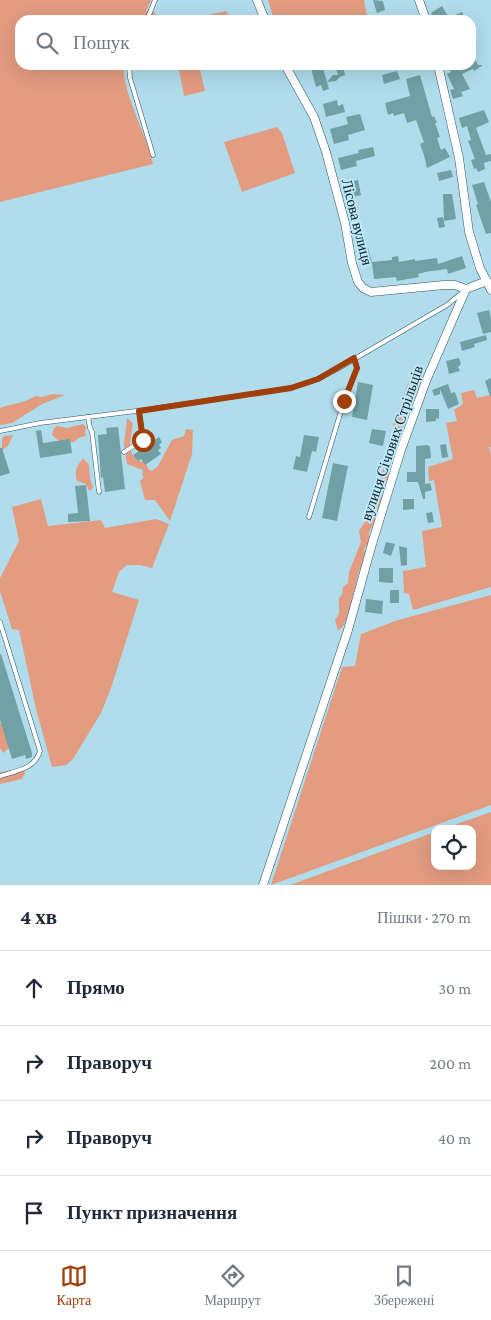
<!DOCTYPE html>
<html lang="uk">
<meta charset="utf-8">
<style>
:root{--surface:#fff;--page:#f2f2f3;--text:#1f2937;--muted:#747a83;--line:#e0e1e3;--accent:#a23e09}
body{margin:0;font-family:"Crimson Pro",serif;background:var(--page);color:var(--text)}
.controls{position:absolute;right:15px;bottom:15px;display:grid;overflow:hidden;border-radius:10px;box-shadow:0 5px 20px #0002}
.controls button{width:45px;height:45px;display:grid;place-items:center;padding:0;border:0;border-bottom:1px solid var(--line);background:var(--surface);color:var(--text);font:25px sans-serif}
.stop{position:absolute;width:15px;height:15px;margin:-11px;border:4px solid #a23e09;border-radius:50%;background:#fff}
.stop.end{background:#a23e09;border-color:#fff;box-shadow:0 1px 5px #0008}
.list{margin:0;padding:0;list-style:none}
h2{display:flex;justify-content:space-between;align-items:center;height:65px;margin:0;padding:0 20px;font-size:21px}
h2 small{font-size:16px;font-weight:400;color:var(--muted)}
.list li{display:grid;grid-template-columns:32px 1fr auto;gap:15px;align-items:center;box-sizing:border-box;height:75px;padding:0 20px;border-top:1px solid var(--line)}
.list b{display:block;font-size:19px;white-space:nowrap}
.list em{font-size:16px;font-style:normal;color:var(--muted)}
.icon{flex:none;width:28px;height:28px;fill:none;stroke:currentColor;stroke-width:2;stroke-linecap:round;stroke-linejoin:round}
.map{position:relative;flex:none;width:491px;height:885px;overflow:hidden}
.search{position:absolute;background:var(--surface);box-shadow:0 5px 20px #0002;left:15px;right:15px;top:15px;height:55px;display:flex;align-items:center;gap:12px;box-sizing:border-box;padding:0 18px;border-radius:15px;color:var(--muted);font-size:19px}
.sheet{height:365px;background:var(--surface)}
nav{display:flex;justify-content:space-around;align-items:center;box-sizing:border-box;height:70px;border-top:1px solid var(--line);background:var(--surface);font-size:14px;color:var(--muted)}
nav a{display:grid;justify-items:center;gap:2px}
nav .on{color:var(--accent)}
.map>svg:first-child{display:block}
.green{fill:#e39c80}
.building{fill:#71a1a4}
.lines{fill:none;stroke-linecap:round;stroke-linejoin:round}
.service-casing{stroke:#2b5361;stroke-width:5}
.minor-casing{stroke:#2b5361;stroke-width:9}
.service{stroke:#fff;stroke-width:4}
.minor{stroke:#fff;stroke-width:8}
.route{stroke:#a23e09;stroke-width:6}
.labels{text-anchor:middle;stroke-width:4;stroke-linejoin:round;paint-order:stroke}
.street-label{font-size:15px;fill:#0a1b21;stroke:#bde9fa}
</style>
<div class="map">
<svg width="491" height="885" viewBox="0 0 491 885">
<rect width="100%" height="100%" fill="#b0dcec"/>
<g class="green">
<path d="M0,0H151L146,11H151L156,14L155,20H20V65H125C118,83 150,142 153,164L0,202Z"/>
<path d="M268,0H364L367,15L343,20H274Z"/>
<path d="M227,11L229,20H199L198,17Z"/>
<path d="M178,65H199L205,91L184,96Z"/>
<path d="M277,127L282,133L295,173L242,192L224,142Z"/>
<path d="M423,375L424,379L412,409L407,414L403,426L398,434L395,433L393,424L397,418V413L399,411L406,388L411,377Z"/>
<path d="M474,390L477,398L490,395L491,397V447H489L491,455V587L413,610L409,594L404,593L403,571L426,567L422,531L442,527L434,480L429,481L428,467L453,459L446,423L457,421L454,410L463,404L461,393Z"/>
<path d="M53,394L65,395L42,404L12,423L0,425V408C12,403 24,404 35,396L42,397Z"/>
<path d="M127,418L133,423C131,439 124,459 146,463L148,469L152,471L158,466L172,440L184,436L186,429L193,430L192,454L170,521L155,500H145L140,481L144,477L142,476L143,470L127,464L124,444Z"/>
<path d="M83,424L86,427L85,432L86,436L80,437L74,442L59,441L52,435L54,428L57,426L67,428Z"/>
<path d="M13,435L8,446L2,450V439L4,436Z"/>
<path d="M396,443L397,446L396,452L390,458C392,469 387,482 381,492L383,502L376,510L375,521L369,532V542L364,549L365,558L359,571L348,614L344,625L338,631L335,620L339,614V598L342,595L343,587L348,583L349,572L361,542L359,531L366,520L368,511L367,504L369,497L376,486L379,473L383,471L384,459L389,452L388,448L390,444Z"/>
<path d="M83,458L89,465L90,478L93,488L89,491L86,484L77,481C74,471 77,466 83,458Z"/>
<path d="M41,499L48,526L101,520L105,528L156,519L169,524L152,568L140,565H127L119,572L112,592L139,600L111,688L101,713L73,759L66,765L52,767L36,709L19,630L12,629L0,591V578L19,541L12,507Z"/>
<path d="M491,595V805L271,885L342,667L355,666L361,634L398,620Z"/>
<path d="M0,723L5,726L9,748L3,753L0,748Z"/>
<path d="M22,769L25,773L22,779L0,784V772Z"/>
<path d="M491,812V885H290L435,832V866H472V829H443Z"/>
</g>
<g class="building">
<path d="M373,0L383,1L385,10L377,13Z"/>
<path d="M442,6L449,18L462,12L466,20H435L431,13Z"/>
<path d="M471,52L478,65H483L474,71L473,69L462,74L470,89L461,92L463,96L453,99L450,90L454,89L447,74L451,72L448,65H471Z"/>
<path d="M316,65H322L329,89L323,91L321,85L316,87L311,68L316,66Z"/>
<path d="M335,65H343L345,75L340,77L336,81L327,82L333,75H338Z"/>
<path d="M397,71L400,79L384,84L382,75Z"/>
<path d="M420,75L432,117L434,116L437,123H435L440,137L437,138L441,150L445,148L450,157L427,168L424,155L420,144L424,142L416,120L407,123L404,113L394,116L393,113L388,115L385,103L410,96L406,79Z"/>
<path d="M337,100L338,106L343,104L345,112L326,117L323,104Z"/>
<path d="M484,110L489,122L476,128L486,155L491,154V161L484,163L485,169L478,172L476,168L474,169L471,160L475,159L468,141L471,140L467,126L462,128L459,118Z"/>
<path d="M360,114L365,130L348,135L349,140L334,144L330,129L345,125L348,124L346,117Z"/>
<path d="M373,147L375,156L356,161L357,166L341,170L338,158L359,153L358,150Z"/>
<path d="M451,170L453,177L439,181L437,173Z"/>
<path d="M358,180L361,195L350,198L346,183Z"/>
<path d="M484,182L491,202V233L486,234L476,205L478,204L472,185Z"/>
<path d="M443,194H452L456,219L444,221Z"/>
<path d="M443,217L445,227L439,228L437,218Z"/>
<path d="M368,248L372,262L392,260V257L398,256L399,262L415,259V261L437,258L438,264L462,256L466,268L448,274L447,269L425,272L418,274L419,277L397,281L396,277L374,279L372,263L364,264L361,249Z"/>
<path d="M489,310L491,319V332L483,334L477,313Z"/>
<path d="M486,335L487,340L474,344L475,347L462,351L460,342Z"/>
<path d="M459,358L461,364L458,367L460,371L449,374L446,361Z"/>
<path d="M491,378V396H490L485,381Z"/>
<path d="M358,382L373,385L367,420L352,417Z"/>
<path d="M448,384L451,393L455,392L459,404L448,409L440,389V394L434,396L432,390Z"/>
<path d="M426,409H439V419L436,418V421L426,422Z"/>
<path d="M118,427L125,489L105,492L103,477L101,478L98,435L107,434L106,428Z"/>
<path d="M372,429L386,431L383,446L369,443Z"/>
<path d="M41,430L43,443L70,439L72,453L40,458L36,431Z"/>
<path d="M304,435L319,437L316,452L312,451L307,472L293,469L296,456L300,457Z"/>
<path d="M159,437L162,442L159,445L161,448L158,450L161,454L145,465L141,459L138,461L133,455Z"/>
<path d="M446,444L448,457L442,458L440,445Z"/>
<path d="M428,445L430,447L431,458L425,459V484L430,483L432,490L425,492V499H423L418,482H407V472H416V446Z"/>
<path d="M0,448H2L10,473L0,476Z"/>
<path d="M333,463L348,466L337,521L322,518Z"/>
<path d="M86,485L90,521L68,522V514L78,513L75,486Z"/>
<path d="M403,499H414V509L403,510Z"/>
<path d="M432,512L434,522L428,523L426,513Z"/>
<path d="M386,542L395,544L391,556L383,553Z"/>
<path d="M399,546L407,548V565L401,566Z"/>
<path d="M379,568H393V583L379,582Z"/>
<rect x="390" y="590" width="9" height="13"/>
<path d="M366,599L383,601L382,614L365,612Z"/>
<path d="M0,654H1L32,753V757L26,759L25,755L12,759L0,720Z"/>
</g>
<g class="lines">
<g class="service-casing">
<g id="service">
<path d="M147,20L155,0"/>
<path d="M129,65L130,78L153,155"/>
<path d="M88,417L90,428L92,432L99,492"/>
<path d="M0,431L40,423L144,410L291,388L318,379L339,368L447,305L463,292"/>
<path d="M124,452L143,440L139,411"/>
<path d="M309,517L344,401L357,368L354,358"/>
<path d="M0,622L40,751C35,769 16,771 0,776"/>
</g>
</g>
<g class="minor-casing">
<g id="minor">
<path d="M257,0L265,20"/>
<path d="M419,0L426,20"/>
<path d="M285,65L314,117L326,152L345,223L352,263L358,282L363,288L371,292L444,285H455L466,289"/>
<path d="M438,65L459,158L469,232L480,268L491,290"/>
<path d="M263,885L348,630L372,544L401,450L426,381L466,289L487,281"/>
</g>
</g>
<use href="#service" class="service"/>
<use href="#minor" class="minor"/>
</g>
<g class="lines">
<path class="route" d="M143,440L139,411L291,388L318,379L354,358L357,368L344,401"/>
</g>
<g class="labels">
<g class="street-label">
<text transform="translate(357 222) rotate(76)" y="5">Лісова вулиця</text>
<text transform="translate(392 443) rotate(-71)" y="5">вулиця Січових Стрільців</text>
</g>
</g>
</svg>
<div class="controls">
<button><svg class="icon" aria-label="locate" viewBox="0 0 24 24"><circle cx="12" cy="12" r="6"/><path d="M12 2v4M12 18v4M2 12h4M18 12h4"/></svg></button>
</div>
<div class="stop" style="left:143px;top:440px"></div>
<div class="stop end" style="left:344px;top:401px"></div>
<div class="search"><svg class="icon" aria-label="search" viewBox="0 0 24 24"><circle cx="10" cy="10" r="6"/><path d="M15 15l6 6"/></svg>Пошук</div>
</div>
<section class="sheet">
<h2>4 хв<small>Пішки · 270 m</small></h2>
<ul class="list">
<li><svg class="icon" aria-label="ahead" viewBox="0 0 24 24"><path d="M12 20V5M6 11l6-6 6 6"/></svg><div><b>Прямо</b></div><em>30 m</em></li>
<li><svg class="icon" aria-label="right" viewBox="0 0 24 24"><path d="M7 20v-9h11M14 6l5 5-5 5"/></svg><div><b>Праворуч</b></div><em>200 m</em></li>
<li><svg class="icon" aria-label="right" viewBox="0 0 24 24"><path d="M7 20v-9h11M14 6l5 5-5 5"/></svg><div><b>Праворуч</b></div><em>40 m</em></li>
<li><svg class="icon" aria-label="arrive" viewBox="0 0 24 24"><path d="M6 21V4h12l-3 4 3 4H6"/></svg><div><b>Пункт призначення</b></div></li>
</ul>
</section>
<nav>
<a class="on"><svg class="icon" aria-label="map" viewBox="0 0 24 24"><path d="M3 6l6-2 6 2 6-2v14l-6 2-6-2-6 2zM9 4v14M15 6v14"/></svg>Карта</a>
<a><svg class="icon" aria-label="directions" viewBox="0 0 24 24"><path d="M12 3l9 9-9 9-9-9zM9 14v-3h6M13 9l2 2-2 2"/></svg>Маршрут</a>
<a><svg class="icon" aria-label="saved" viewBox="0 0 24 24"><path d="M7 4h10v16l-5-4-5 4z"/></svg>Збережені</a>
</nav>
